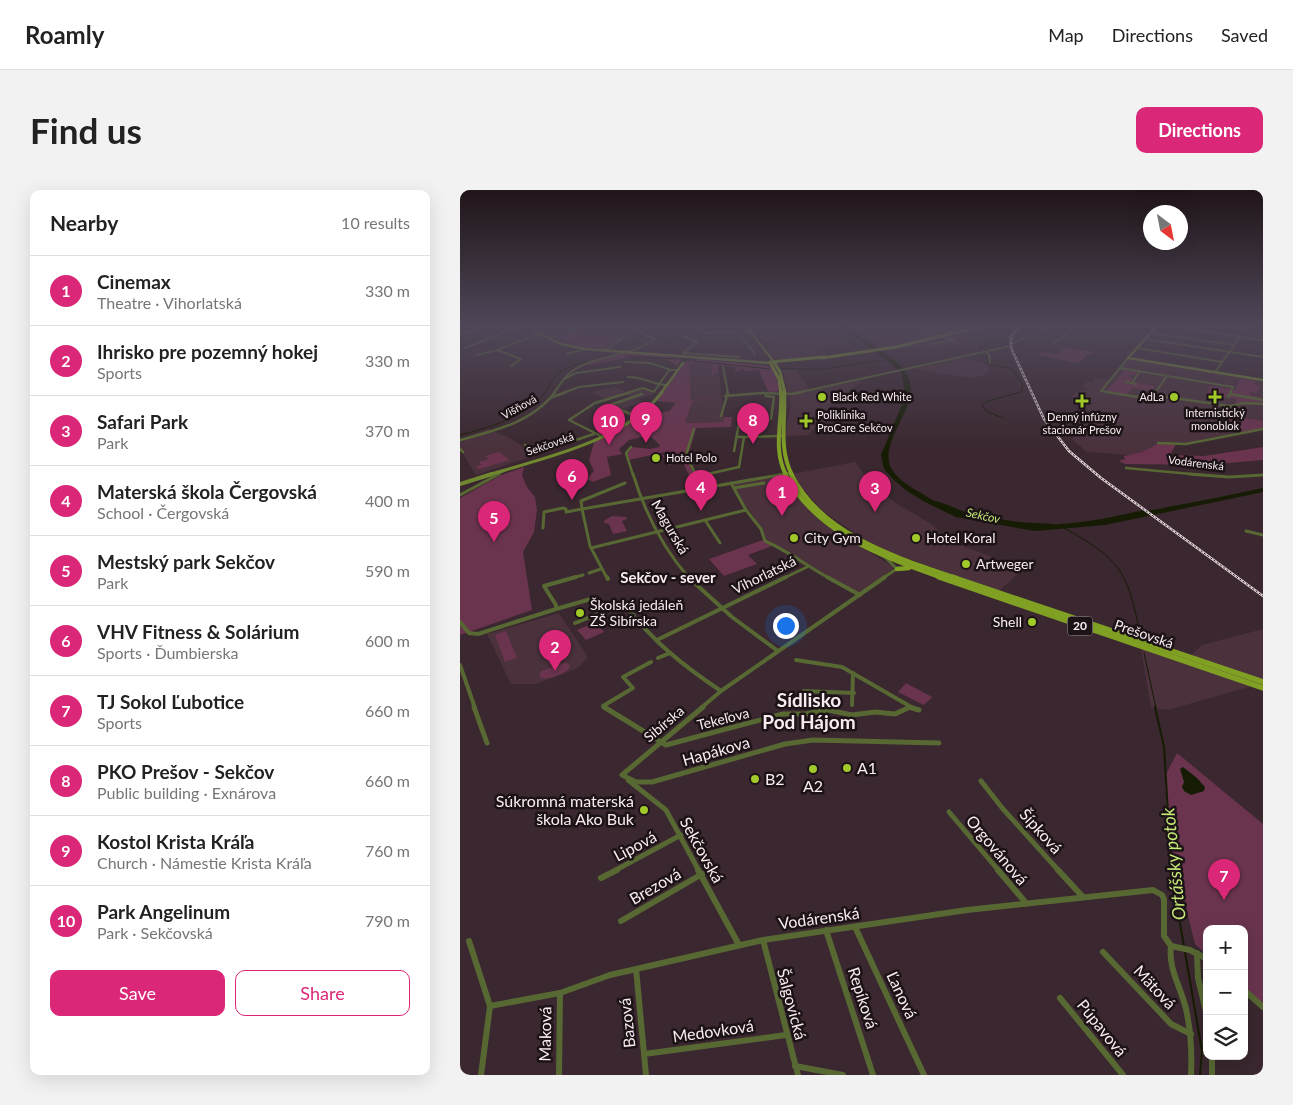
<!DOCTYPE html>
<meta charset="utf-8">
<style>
:root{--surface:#fff;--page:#f2f2f2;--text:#222;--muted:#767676;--line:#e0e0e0;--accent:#db2777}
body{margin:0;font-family:Lato,sans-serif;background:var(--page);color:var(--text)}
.controls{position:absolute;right:15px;bottom:15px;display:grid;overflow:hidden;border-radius:10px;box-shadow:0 5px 20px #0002}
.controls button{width:45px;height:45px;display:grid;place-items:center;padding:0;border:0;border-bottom:1px solid var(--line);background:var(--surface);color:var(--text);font:25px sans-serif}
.compass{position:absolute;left:683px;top:15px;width:45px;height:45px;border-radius:50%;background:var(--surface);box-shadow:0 5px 20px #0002;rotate:148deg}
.you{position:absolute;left:325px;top:435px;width:18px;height:18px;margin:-12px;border:4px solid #fff;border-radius:50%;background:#1a73e8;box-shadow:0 0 0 8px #1a73e833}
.badge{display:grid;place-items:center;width:32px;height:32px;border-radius:50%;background:var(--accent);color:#fff;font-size:16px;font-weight:700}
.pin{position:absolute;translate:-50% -41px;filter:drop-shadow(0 1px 2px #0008)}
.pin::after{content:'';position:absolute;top:26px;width:18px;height:15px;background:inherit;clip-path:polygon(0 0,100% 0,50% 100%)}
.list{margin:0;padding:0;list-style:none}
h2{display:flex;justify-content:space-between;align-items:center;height:65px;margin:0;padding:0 20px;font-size:21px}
h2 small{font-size:16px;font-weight:400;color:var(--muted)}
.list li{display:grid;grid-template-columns:32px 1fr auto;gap:15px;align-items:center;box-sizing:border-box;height:70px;padding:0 20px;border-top:1px solid var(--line)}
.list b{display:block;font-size:19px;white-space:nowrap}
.list p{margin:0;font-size:16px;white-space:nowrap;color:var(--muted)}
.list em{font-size:16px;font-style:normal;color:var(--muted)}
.actions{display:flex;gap:10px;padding:15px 20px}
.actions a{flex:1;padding:11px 0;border:1px solid var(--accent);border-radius:10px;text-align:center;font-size:18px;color:var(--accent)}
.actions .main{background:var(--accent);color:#fff}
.icon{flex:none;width:28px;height:28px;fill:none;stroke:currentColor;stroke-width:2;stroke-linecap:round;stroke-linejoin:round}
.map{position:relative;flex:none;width:803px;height:885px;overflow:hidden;border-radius:10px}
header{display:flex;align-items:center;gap:30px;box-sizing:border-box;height:70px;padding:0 25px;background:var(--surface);border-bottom:1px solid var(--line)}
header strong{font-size:24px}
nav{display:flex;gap:28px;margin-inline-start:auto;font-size:18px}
.intro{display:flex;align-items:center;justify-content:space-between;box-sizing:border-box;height:120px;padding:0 30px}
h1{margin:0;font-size:35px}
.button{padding:12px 22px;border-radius:10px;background:var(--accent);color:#fff;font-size:18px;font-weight:700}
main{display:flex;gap:30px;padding:0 30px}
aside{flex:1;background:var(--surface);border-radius:10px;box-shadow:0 5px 20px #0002}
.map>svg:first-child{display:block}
.built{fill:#4a313c}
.green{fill:#6a344e}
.water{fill:#151c03}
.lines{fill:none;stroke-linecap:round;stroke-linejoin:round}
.stream-far1{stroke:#151c03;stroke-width:1}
.stream{stroke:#151c03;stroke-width:2}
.river{fill:#151c03;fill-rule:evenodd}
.street-far5{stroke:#576833;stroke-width:2}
.street-far4{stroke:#576833;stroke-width:2.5}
.street-far3{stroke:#576833;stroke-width:3}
.street-far2{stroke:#576833;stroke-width:4}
.street-far1{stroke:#576833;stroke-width:5}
.street{stroke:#576833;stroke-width:6}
.secondary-far2{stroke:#6f872e;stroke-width:2.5}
.secondary-far1{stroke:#6f872e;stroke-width:3}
.secondary{stroke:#6f872e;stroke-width:4}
.primary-far3{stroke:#80a024;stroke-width:3}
.primary-far2{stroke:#80a024;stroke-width:4}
.primary-far1{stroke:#80a024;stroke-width:4.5}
.primary{stroke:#80a024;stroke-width:5.5}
.rail-casing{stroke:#dfd1d6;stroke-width:2.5}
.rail{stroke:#1c1317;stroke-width:1;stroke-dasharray:2;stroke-linecap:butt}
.poi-dot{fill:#a1c929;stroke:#1c1317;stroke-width:2}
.labels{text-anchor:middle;stroke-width:5;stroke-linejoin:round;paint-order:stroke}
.far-poi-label{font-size:11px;fill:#f9ecf1;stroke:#1c1317;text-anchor:start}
.far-street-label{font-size:11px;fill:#f9ecf1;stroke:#1c1317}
.far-water-label{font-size:12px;font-style:italic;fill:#c5e877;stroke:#1c1317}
.shield{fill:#1c1317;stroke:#b7abb0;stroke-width:1}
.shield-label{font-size:12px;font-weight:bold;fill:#f9ecf1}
.street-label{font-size:14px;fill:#f9ecf1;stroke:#1c1317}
.poi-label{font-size:14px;fill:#f9ecf1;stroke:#1c1317;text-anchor:start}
.neighbourhood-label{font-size:15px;font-weight:bold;fill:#f9ecf1;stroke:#1c1317}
.near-street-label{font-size:16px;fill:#f9ecf1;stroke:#1c1317}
.near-poi-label{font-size:16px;fill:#f9ecf1;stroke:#1c1317;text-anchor:start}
.near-water-label{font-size:18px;font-style:italic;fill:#c5e877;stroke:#1c1317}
.district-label{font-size:19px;font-weight:bold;fill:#f9ecf1;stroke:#1c1317}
</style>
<header>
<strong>Roamly</strong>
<nav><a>Map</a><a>Directions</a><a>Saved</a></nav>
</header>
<div class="intro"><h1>Find us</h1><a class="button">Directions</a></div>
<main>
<aside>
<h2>Nearby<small>10 results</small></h2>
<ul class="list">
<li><span class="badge">1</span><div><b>Cinemax</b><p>Theatre · Vihorlatská</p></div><em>330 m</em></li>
<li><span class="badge">2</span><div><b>Ihrisko pre pozemný hokej</b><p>Sports</p></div><em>330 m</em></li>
<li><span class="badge">3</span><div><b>Safari Park</b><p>Park</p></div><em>370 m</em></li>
<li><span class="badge">4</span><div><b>Materská škola Čergovská</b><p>School · Čergovská</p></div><em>400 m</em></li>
<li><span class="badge">5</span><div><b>Mestský park Sekčov</b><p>Park</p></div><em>590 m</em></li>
<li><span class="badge">6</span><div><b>VHV Fitness &amp; Solárium</b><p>Sports · Ďumbierska</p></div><em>600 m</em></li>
<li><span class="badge">7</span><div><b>TJ Sokol Ľubotice</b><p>Sports</p></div><em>660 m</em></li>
<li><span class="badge">8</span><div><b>PKO Prešov - Sekčov</b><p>Public building · Exnárova</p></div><em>660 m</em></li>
<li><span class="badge">9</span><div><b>Kostol Krista Kráľa</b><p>Church · Námestie Krista Kráľa</p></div><em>760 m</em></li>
<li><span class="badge">10</span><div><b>Park Angelinum</b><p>Park · Sekčovská</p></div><em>790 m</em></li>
</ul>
<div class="actions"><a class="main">Save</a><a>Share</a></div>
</aside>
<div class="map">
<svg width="803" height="885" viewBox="0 0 803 885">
<rect width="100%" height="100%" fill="#3a272f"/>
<g class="built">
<path d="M119,137H159L165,147L144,161L108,156L90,149Z"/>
<path d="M289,137H366L384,154L359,158L367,166L319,170L312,167L304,155L316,154L320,156L315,151L305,152Z"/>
<path d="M393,137H513L463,151L421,158Z"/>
<path d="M506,144L499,154L467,160L463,158L442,159L436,157Z"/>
<path d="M503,168L524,173L529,177V180L523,186L512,188L454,179Z"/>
<path d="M668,168L803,191V239L743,249L731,253H699L682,262L669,265L627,262L612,249L632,223L619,215L612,206L618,201L628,200L622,196H625L626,192H632L635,188L649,190Z"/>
<path d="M238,173L258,175L264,225L263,232L225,233L233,211L255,208L231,210L229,174Z"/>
<path d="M322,179H336L349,199L402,191L371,213L370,228L358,235L348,245L325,246L331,215Z"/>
<path d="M155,197L165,201V203L183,198L194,204L178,209L183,212L159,220L148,214L171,207L164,204L146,209L131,202Z"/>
<path d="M28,239L50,248L76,265L16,285L0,259V249Z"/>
<path d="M395,272L413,296L436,313L473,335L485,349L563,379L539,401L426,361L402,348L363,321L337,293L332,284Z"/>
<path d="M318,286L323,288L324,293L329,300L334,302L355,326L368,337L431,375L434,378L403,401L395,403L323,359L303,350L301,338L271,293Z"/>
<path d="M99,423L128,467L118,478L76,494H51L27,444Z"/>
<path d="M803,439V496L727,469L742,455Z"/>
<path d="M681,459L792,496L708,520L691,518Z"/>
</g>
<g class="green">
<path d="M119,141L123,146L141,144L146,149L150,147L163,146L143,158L117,155L97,148L109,143Z"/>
<path d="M600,157H601L634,162L631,165H627L619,173L579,165L582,162L598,164L603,160Z"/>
<path d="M171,162L206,166L221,170L217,176C194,157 151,173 125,175Z"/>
<path d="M239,169L309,176L314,179L320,201L308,202L299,180L286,181L281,178V181L275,182V179L279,178L258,175V183L253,184V190L251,176L255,175L238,173L229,174L231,210L262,208L233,211L225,233L263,232L264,227H272L271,237L236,238L228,266L241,293L233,294L220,266L211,268H214L216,274L208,275L202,265H207L206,262L168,270L167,264L172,257L190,259L199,257L200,255L189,245L169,250L159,259L162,264L147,267L151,285L133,292L127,289L134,281L129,270L135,249L171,231H181L192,224L209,221L216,213L197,211L225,172Z"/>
<path d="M665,180L677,182L676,184L667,185L673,189L671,192L695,196L692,201L672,198L667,205L646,202Z"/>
<path d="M780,189L795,191L794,195L800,196L797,203L791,202L790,205L803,208L801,209L803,210V214L774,215L777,209L745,204L750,196L775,200Z"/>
<path d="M766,217L789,221L784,228L803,231V240L780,243L759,233L767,230L768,225L763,218Z"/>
<path d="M699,253L716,254L710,265L744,266L803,257V270L745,275L665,274L659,271L665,269L664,266L682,262Z"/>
<path d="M39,262L50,270L19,279L16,276L21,275L19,272L29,269L25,266Z"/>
<path d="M64,277L62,285L67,297L75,307L77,320L74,342L63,362L72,420L0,445V308L39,286Z"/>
<path d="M152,326L166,327L167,329L162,331L167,341L153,344L149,334L144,333L145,330Z"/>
<path d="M303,350L312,356L288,365L297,374L264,386L249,369Z"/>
<path d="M136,432L144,442L126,450L117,440Z"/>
<path d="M46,441L57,468L45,472L35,445Z"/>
<path d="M104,473H108L110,477C106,484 89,490 81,488L79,484L82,481Z"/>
<path d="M446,493L472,507L464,515L438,502Z"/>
<path d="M717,563L803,634V817L784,800V739H747V765L735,754L708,644L705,586Z"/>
</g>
<g class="water">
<path d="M381,137H386C401,149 438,168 446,183C465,214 420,245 430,276C435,288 450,297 461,303C527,347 607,338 680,321C688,320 695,320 703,318C736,312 770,305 803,298V302L645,335L575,341L496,327L465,312L447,301L434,290L424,279L421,265L445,207L443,189L441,182L424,168Z"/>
<path d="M723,577L737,588L745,597L744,601L731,605L724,601L722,597L724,592L720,579Z"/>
</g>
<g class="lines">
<g class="stream-far1">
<path d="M173,144L185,149"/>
<path d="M194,146L206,151"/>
<path d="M213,147L227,152"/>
<path d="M523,162L519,159L544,145L540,137"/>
<path d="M525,163L529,174L553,179L563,196L561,202L528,211L522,215L526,221L543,228"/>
<path d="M166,166L215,169"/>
<path d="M233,171L310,179"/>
<path d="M322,179H363L424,170"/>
<path d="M0,245C28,238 56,230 78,211C85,204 88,196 94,188C103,177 118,173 132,171"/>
<path d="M604,338C664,371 667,383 681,447"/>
<path d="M684,463L696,518"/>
</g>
<g class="stream">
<path d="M695,517L704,557L712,689L724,756"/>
<path d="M725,762L742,861L740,885"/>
</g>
<path class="river" d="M476,311C486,314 496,319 506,322C534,330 563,333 592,334L595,336C589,339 579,338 572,337C538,335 506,327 474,314V312Z"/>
<g class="street-far5">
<path d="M450,137L494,150L469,154"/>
<path d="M714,137L803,150"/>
<path d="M770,137L803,147"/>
<path d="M239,138L243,143L289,141"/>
<path d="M278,142L295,164"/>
<path d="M216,143L237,152L223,163"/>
<path d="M691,143L774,155"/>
<path d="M0,145L22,137"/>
<path d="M89,149L119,137"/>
<path d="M685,149L803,167"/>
<path d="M595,153L615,137"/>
<path d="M5,158L58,137"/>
<path d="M677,158L762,172"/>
<path d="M37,160L61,169L51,176"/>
<path d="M145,161L163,148"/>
<path d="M526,162L529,165L530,173"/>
<path d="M223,163L279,167"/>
<path d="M107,164L125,159"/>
<path d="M16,165L37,160L95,137"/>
<path d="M165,172L190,173L211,180H217"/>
<path d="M263,177L268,203"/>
<path d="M660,178L773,197L770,203"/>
<path d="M755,182L780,147"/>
<path d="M168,187C185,187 193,195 208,195"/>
<path d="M104,189L116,183L160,177"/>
<path d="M666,192L676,194"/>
<path d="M672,193L680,181"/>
<path d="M94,203C99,196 104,187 111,182C133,165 168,168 195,149L177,141"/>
<path d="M103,203L119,197L163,192"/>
<path d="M167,203L183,198L194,202L209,180"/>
<path d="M301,203H304"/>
<path d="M336,203L546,157L585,137"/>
<path d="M654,203L641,201L668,168"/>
<path d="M695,203L707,186"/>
</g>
<g class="street-far4">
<path d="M267,202L268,205"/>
<path d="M646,202L691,209L696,202"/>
<path d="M305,203L306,206L314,207L311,229"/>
<path d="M770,204L803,210"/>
<path d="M270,205L265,206L302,203L331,204L342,202"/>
<path d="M694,205L769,216"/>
<path d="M768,207L771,202"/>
<path d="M90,208L106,202"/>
<path d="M763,218L784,213L803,214"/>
<path d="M261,226L267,206"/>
<path d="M177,227L150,215L182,204"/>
<path d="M234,239L226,265L236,285"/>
<path d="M141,246L109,230L135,213L171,202"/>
<path d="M277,247L322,246"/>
<path d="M0,250C34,241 73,232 95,202"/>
<path d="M698,253L726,254L803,239"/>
<path d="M65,255L77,263L134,244"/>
<path d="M171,257L166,263L173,285"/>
<path d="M0,259L3,262"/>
<path d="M274,261L279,233"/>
<path d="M666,278L742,285"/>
<path d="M248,284L279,277L284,247"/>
<path d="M36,285L44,281"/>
<path d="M318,285L330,283"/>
</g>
<g class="street-far3">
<path d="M173,284C185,323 202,357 229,388"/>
<path d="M235,284L242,298"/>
<path d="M729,284L769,287L803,285"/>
<path d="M271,293L286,320L301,339L305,351C328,361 347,376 369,388"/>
<path d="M274,298L304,293"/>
<path d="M0,305L39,284"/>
<path d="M245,330L260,353"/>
<path d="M83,338L84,322L103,318L106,319V322L122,319L121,311L165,293"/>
<path d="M786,341L803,345"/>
<path d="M131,358L286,320"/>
<path d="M424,366L437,379"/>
<path d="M129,383L141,379"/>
<path d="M112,388L123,385"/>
<path d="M147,388L130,356L122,319L325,284"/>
<path d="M324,388L347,377"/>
<path d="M423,388L438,378"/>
</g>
<g class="street-far2">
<path d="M147,387L148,389"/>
<path d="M228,387L272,427L318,461"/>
<path d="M367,387L400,405"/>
<path d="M96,419L131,409"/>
<path d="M153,419L166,416C192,451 225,477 261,501"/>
<path d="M0,432L9,443L18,444L96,419V415L84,396L116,387"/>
<path d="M115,433L146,421"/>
<path d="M197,450L326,387"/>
<path d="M198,468L210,463"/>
<path d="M336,470L382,477L453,518"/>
<path d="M0,475L15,518"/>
<path d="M345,515L344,501L394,503"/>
<path d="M392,515L393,483"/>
<path d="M146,518L143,516L173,498L163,487L191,472"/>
<path d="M241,518L261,501L425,387"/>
<path d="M448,518L450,517"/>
</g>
<g class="street-far1">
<path d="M14,517L27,553"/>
<path d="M144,517L206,555L323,524H345L368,520L392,525L415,522L435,524L450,517"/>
<path d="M243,517L162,585L176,592H192L325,554L353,550L479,553"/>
<path d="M449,517L459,520"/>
<path d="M168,590L206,620L239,681"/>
<path d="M521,591L543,619L599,681"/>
<path d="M489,622L539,681"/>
<path d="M154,681L221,645"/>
</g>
<g class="street">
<path d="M238,680L279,755"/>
<path d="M538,680L566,713"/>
<path d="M598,680L623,707"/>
<path d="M141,688L157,680"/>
<path d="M161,731L242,684"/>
<path d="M397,736L396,739L464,885"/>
<path d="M366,740L413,885"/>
<path d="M303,750L338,885"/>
<path d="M9,751L30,816L21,885"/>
<path d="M711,756C708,779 721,797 726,819C731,841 732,863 731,885"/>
<path d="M643,762L711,834L731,844"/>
<path d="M737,763L738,788L747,826"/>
<path d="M176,779L186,885"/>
<path d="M784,800L803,817"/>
<path d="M600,808L663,885"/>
<path d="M30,816L100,803L150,785L303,750L507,720L693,700L702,705L704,709V746L711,756L730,760L747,769"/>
<path d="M184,864L326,845"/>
<path d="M752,866V885"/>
<path d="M335,876L383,885"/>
<path d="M99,885L100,803"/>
</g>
<g class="secondary-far2">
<path d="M68,137L100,154L125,159L310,173"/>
<path d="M287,137L314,172"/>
<path d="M668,168L803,190"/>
<path d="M668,168L696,137"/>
<path d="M201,203L223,173"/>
</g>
<path class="secondary-far1" d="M28,285C84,268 166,251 202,202"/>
<path class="secondary" d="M0,294L32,284"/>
<g class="primary-far3">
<path d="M362,168L436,157L519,137"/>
<path d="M314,172L320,182L325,203"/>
<path d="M321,203L319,189L310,172L365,167"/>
</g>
<g class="primary-far2">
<path d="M321,202C323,230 312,258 326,285"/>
<path d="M324,202C326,230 318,258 332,285"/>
</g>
<g class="primary-far1">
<path d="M325,284C356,343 424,368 483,388"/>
<path d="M331,284C361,345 437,368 496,388"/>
<path d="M437,379L449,378"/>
</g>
<g class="primary">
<path d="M479,387L803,498"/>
<path d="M492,387L803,492"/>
</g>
<g class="rail-casing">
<path id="rail" d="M559,137L551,147V158L584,229L609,261L641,288L803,406"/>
</g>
<use href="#rail" class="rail"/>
</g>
<linearGradient id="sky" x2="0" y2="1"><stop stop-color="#20151a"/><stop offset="0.52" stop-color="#4f4758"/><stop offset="1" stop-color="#4f4758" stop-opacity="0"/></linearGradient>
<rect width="803" height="261" fill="url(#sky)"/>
<g class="poi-dot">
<circle cx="362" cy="207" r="5"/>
<circle cx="714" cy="207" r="5"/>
<path d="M752.5 199.5h5v5h5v5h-5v5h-5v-5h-5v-5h5z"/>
<path d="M619.5 203.5h5v5h5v5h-5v5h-5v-5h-5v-5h5z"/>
<path d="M343.5 223.5h5v5h5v5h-5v5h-5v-5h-5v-5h5z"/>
<circle cx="196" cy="268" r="5"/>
<circle cx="334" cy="348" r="5"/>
<circle cx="456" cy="348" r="5"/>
<circle cx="506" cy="374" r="5"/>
<circle cx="120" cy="423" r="5"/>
<circle cx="572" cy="432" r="5"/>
<circle cx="387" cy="578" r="5"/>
<circle cx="353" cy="579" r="5"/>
<circle cx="295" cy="589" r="5"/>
<circle cx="184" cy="620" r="5"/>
</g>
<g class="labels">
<g class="far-poi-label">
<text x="372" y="211">Black Red White</text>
<text x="704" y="211" text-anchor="end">AdLa</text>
<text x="755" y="227" text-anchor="middle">Internistický<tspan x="755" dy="13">monoblok</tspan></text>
<text x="357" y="229">Poliklinika<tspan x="357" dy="13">ProCare Sekčov</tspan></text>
<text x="622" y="231" text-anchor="middle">Denný infúzny<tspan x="622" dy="13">stacionár Prešov</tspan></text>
<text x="206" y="272">Hotel Polo</text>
</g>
<g class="far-street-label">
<text transform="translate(59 217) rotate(-29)" y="4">Višňová</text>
<text transform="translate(90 254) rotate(-19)" y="4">Sekčovská</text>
<text transform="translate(736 273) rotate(7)" y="4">Vodárenská</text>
</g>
<g class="far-water-label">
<text transform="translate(523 326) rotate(12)" y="4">Sekčov</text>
</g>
<rect class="shield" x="607.5" y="426.5" width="25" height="19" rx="4"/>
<g class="shield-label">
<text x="620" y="440">20</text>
</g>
<g class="street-label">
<text transform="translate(210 337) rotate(60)" y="5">Magurská</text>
<text transform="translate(304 385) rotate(-26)" y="5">Vihorlatská</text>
<text transform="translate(684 444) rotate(19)" y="5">Prešovská</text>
<text transform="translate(263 529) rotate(-14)" y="5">Tekeľova</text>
<text transform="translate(204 534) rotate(-40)" y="5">Sibírska</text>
</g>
<g class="poi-label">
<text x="344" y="353">City Gym</text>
<text x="466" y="353">Hotel Koral</text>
<text x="516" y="379">Artweger</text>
<text x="130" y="420">Školská jedáleň<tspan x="130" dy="16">ZŠ Sibírska</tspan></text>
<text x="562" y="437" text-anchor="end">Shell</text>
</g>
<g class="neighbourhood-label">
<text x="208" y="393">Sekčov - sever</text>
</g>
<g class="near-street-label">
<text transform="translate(256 561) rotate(-16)" y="6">Hapákova</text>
<text transform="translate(581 641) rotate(48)" y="6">Šípková</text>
<text transform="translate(175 656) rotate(-28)" y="6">Lipová</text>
<text transform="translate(242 660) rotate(61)" y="6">Sekčovská</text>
<text transform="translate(537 660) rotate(50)" y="6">Orgovánová</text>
<text transform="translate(195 696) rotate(-30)" y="6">Brezová</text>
<text transform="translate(359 728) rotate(-8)" y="6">Vodárenská</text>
<text transform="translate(695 797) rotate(47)" y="6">Mätová</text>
<text transform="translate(442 805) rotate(65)" y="6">Ľanová</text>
<text transform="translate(403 808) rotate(72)" y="6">Repíková</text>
<text transform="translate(332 814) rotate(75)" y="6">Šalgovická</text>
<text transform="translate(167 833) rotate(-96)" y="6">Bazová</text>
<text transform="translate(642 838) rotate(51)" y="6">Púpavová</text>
<text transform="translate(253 841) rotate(-8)" y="6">Medovková</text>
<text transform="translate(85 844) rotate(-89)" y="6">Maková</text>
</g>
<g class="near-poi-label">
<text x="397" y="584">A1</text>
<text x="305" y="595">B2</text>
<text x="353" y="602" text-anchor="middle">A2</text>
<text x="174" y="617" text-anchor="end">Súkromná materská<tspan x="174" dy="18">škola Ako Buk</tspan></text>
</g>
<g class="near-water-label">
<text transform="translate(714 674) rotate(-96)" y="6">Ortášsky potok</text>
</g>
<g class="district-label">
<text x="349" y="517">Sídlisko<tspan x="349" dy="22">Pod Hájom</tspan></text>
</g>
</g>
</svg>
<div class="controls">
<button>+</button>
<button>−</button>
<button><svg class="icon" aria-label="layers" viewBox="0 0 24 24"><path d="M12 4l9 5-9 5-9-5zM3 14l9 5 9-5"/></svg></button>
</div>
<svg class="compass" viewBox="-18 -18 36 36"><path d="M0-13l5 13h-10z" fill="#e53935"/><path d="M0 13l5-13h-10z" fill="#767676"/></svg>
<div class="you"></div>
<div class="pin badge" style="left:322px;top:326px">1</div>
<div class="pin badge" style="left:95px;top:481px">2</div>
<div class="pin badge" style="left:415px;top:322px">3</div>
<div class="pin badge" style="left:241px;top:321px">4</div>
<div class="pin badge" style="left:34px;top:352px">5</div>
<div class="pin badge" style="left:112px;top:310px">6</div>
<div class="pin badge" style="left:764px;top:710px">7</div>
<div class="pin badge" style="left:293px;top:254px">8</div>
<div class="pin badge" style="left:186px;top:253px">9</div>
<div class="pin badge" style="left:149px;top:255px">10</div>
</div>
</main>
